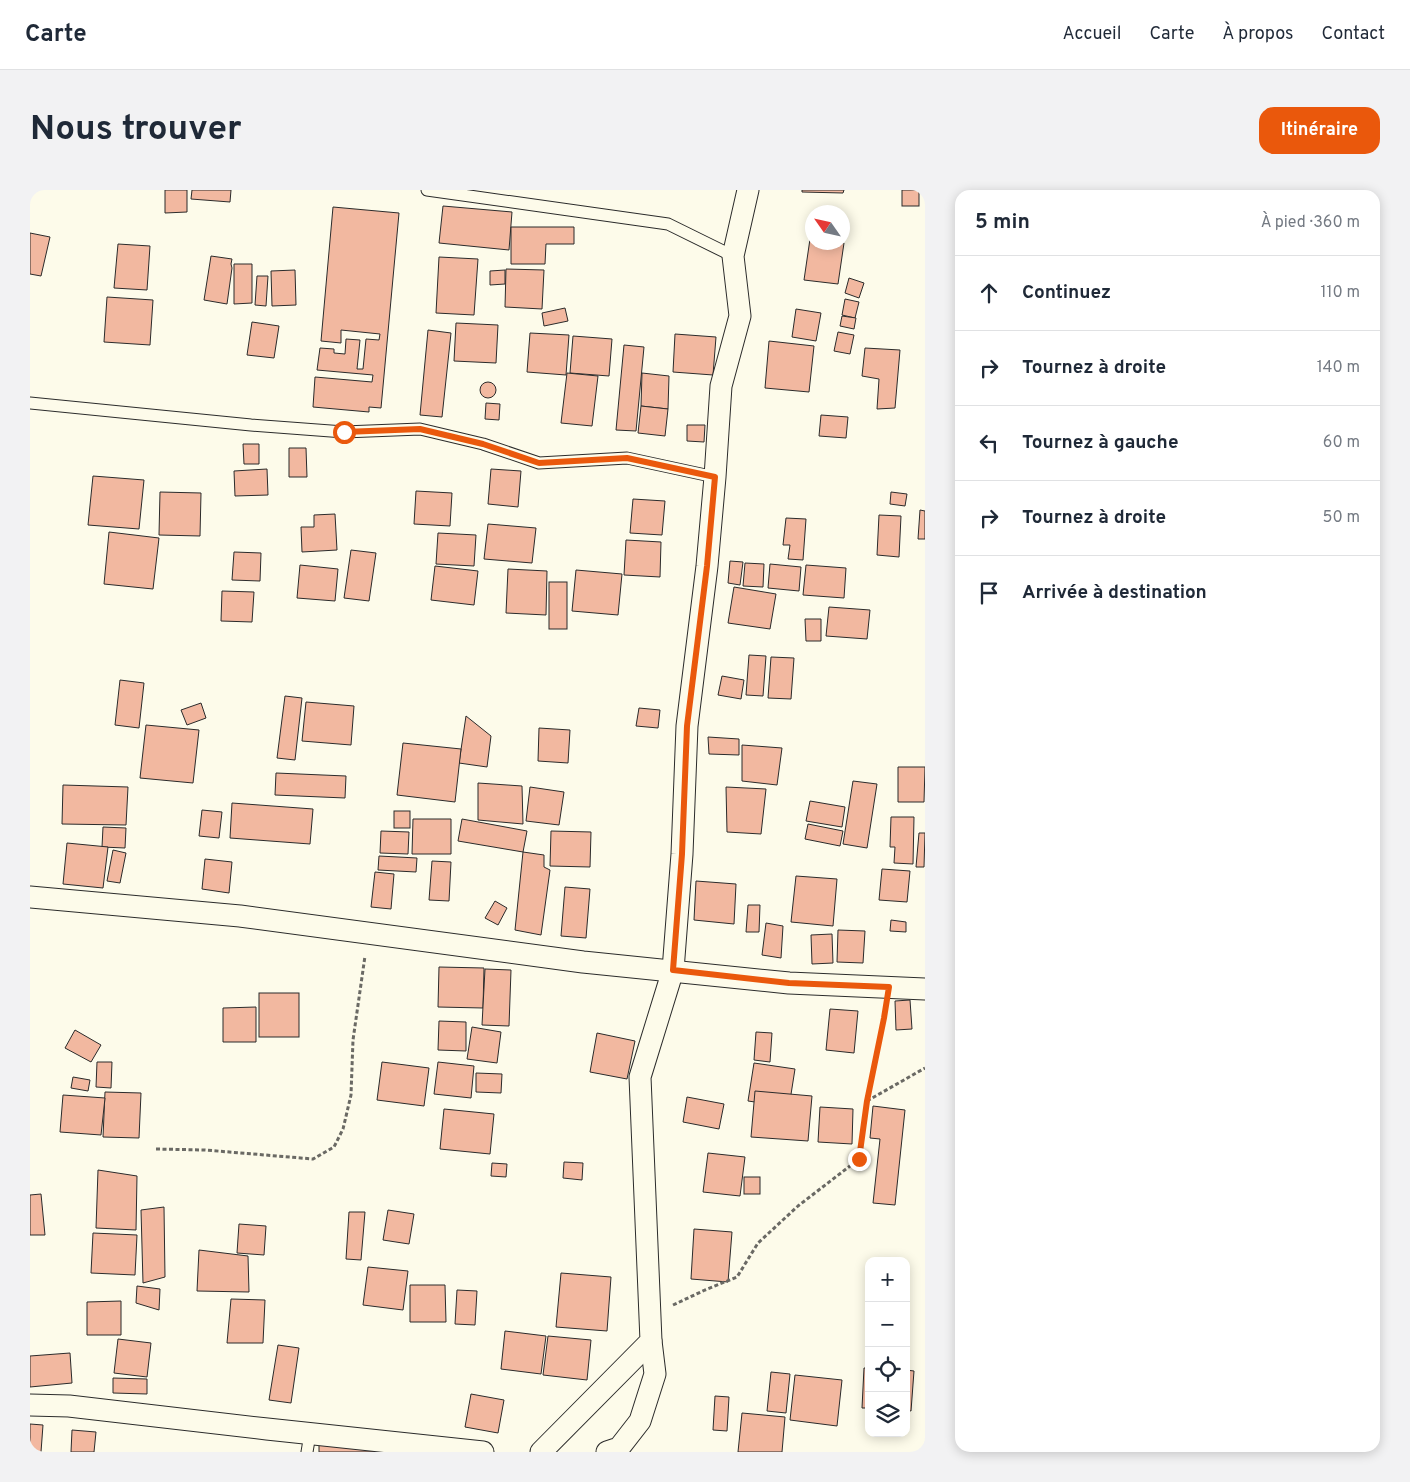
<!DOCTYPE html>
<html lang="fr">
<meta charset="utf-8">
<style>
:root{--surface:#fff;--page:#f2f2f3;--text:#1f2937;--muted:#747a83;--line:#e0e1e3;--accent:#ea580c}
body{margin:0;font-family:Overpass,sans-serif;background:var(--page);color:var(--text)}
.controls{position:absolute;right:15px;bottom:15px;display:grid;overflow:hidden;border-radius:10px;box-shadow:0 2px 12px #0003}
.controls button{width:45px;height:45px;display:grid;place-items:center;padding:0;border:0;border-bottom:1px solid var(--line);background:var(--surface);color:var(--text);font:25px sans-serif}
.compass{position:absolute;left:775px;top:15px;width:45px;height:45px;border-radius:50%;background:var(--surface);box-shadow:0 2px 12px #0003;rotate:304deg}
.stop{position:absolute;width:15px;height:15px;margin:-11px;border:4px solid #ea580c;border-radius:50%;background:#fff}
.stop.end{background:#ea580c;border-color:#fff;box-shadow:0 1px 5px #0008}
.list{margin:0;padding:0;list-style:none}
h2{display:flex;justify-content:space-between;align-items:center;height:65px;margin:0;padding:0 20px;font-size:21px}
h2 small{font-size:16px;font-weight:400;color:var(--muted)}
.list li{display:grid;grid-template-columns:32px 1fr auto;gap:15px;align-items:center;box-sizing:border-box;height:75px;padding:0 20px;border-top:1px solid var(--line)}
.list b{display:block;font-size:19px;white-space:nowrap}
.list em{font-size:16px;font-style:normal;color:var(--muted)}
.icon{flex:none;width:28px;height:28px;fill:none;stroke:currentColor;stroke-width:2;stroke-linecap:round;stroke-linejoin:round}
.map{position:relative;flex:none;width:895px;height:1262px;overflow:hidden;border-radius:15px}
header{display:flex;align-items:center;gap:30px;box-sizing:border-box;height:70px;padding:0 25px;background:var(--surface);border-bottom:1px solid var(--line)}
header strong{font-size:24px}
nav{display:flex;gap:28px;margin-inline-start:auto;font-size:18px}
.intro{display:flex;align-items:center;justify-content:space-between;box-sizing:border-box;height:120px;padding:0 30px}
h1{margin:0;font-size:35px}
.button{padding:12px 22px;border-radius:15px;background:var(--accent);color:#fff;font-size:18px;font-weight:700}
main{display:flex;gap:30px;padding:0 30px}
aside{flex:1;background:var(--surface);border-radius:15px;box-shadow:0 2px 12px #0003}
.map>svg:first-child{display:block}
.building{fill:#f2b8a0;stroke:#2b2b2b}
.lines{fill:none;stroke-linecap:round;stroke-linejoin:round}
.service-casing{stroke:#2b2b2b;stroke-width:13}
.minor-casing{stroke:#2b2b2b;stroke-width:23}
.path{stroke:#6a6964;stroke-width:3;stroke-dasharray:4 2.5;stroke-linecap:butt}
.service{stroke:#fdfbea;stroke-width:11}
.minor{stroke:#fdfbea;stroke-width:21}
.route{stroke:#ea580c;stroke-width:6}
</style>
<header>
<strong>Carte</strong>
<nav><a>Accueil</a><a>Carte</a><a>À propos</a><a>Contact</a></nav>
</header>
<div class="intro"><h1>Nous trouver</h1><a class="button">Itinéraire</a></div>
<main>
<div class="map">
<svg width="895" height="1262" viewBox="0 0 895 1262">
<rect width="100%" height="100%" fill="#fdfbea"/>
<g class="building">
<path d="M135,0H157V22L135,23Z"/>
<path d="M162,0H201L200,12L161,9Z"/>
<path d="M772,0H814L813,3L772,2Z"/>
<rect x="872" y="0" width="17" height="16"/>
<path d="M413,16L482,22L479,60L409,53Z"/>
<path d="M303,17L369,23L351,218L339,217V222L283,217L285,187L342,192L343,185L287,180L290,158L304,159V163L315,164L316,149L330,150L327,179H333L336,149L349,150L350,144L311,140V153L291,151Z"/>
<path d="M481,37H544V54H516L515,74H481Z"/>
<path d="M0,43L20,47L11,86L0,84Z"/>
<path d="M780,49H782V52L814,53L808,94L774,90Z"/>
<path d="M88,54L120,56L117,100L84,98Z"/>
<path d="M181,66L202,69L201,74L202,78L197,114L174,110Z"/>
<path d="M409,67L448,69L444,125L406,123Z"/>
<path d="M204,74H222V113L204,114Z"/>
<path d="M476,79L514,80L512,119L475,117Z"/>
<path d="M265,80L266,115L242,116L241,81Z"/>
<path d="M475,80V94L460,95V81Z"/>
<path d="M227,86H238L236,116L225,115Z"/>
<path d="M819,88L834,93L829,108L815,103Z"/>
<path d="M77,107L123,110L120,155L74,152Z"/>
<path d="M815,109L829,112L825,128L812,125Z"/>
<path d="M535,118L538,131L514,136L512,123Z"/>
<path d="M766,119L791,123L786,151L762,147Z"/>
<path d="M812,126L826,128L824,139L810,136Z"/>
<path d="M222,132L249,136L244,168L217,165Z"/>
<path d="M426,133L468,135L466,173L424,171Z"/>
<path d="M398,140L421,143L412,227L390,225Z"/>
<path d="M808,142L824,145L820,164L804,161Z"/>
<path d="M500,143L539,145L536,185L497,182Z"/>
<path d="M645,144L686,147L683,185L643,182Z"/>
<path d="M543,146L582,149L579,186L540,183Z"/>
<path d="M739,151L784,156L779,202L735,198Z"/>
<path d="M594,155L614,157L606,241L586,240Z"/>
<path d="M835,158L870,160L865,218L847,219L849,189L832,186Z"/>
<path d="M537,183L568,186L562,236L531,233Z"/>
<path d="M612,183L639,186L638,219L611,216Z"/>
<circle cx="458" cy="200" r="8"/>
<path d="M456,213L470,214L469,230L455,229Z"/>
<path d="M611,216L638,219L635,246L608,243Z"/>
<path d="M791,225L818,227L816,248L789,246Z"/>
<path d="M657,235H675L674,252L657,251Z"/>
<path d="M213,254H229V274H214Z"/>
<path d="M259,258H276L277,287H259Z"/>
<path d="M237,279L238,305L205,306L204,281Z"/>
<path d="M461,279L491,281L488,317L458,314Z"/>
<path d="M63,286L114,290L109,339L58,335Z"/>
<path d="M386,301L422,303L420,336L384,334Z"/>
<path d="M130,302L171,303L170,346L129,345Z"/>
<path d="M861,302L877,304L875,316L860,314Z"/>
<path d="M603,309L635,311L632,345L600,343Z"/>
<path d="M890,320L895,321V349H888Z"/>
<path d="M305,324L307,360L272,362L271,337H284V325Z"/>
<path d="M849,325L871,326L869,367L847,365Z"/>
<path d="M756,328L776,329L773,370L758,369L760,355H753Z"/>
<path d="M458,334L506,338L502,373L454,369Z"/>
<path d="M79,342L129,348L123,399L74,394Z"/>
<path d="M408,343L446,345L444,376L406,374Z"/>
<path d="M596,350L631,352L630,387L594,385Z"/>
<path d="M321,360L346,363L339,411L314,408Z"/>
<path d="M204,362L231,363L230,391L202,390Z"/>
<path d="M700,371L713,372L710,395L698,393Z"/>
<path d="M715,373L734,374L733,397L713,396Z"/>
<path d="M740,374L771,377L769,401L738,398Z"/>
<path d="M270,375L308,379L305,411L267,408Z"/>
<path d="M776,375L816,378L814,408L773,405Z"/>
<path d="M405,376L448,381L444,415L401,410Z"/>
<path d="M478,379L517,381L516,425L476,423Z"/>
<path d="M546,380L592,384L588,425L542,421Z"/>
<rect x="519" y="392" width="18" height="47"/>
<path d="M704,397L746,404L740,439L698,433Z"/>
<path d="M192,401L224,402L222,432L191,431Z"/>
<path d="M799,417L840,420L837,449L796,446Z"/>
<path d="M775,429H791V451H776Z"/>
<path d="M719,465L736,466L733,506L716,505Z"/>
<path d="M741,467L764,468L761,509L738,508Z"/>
<path d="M692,486L714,490L711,509L688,505Z"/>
<path d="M90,490L114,493L109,538L85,535Z"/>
<path d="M255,506L272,508L265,570L247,568Z"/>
<path d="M276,512L324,516L321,555L272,551Z"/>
<path d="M171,513L176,528L157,535L151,520Z"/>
<path d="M609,518L630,520L628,538L606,536Z"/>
<path d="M436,526L461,546L457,577L429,573Z"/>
<path d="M116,535L169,540L163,593L110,588Z"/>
<path d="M509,538L540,540L538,573L508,571Z"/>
<path d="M678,547L709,549V565L679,564Z"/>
<path d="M373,553L431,559L425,612L367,605Z"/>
<path d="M712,555L752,558L747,595L712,591Z"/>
<path d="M868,577H895L894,612H868Z"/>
<path d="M246,583L316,586L315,608L245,605Z"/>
<path d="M823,591L847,594L837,658L813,654Z"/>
<path d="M448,593L492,596L493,634L448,630Z"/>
<path d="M33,595L98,597L96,635L32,634Z"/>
<path d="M500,597L534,602L529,635L496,631Z"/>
<path d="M696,597L736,599L731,644L697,642Z"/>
<path d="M780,611L815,617L812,637L776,631Z"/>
<path d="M202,613L283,619L280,654L200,648Z"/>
<path d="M172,620L192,622L189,648L169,646Z"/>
<rect x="364" y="621" width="16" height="17"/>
<path d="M861,627H884L883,674L864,673L865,657H860Z"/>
<path d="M383,629H421V664H382Z"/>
<path d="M432,629L497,641L493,662L428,651Z"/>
<path d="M778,634L813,641L810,656L775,649Z"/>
<path d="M73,637L96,638L95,658L72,657Z"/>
<path d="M351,641L379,642L378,664L350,663Z"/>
<path d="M521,641L561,642L560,677L520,676Z"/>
<path d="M889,643H895L894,677H886Z"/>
<path d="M37,653L78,657L73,698L33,694Z"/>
<path d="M83,660L96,663L90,693L77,691Z"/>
<path d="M493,662L514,665V677L520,680L511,745L485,740Z"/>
<path d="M349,666L387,668L386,682L348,680Z"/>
<path d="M175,669L202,672L199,703L172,699Z"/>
<path d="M402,671L421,672L419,711L399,710Z"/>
<path d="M852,679L880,681L877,712L849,710Z"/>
<path d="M345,682L364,684L361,719L341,717Z"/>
<path d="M766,686L807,689L803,736L761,732Z"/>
<path d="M666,691L706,694L704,734L664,730Z"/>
<path d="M535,697L560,699L556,748L531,746Z"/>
<path d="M465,711L477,718L468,735L455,728Z"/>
<path d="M718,715H730L729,742H716Z"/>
<path d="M861,730L876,732V742L860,741Z"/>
<path d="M736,733L753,736L751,768L732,765Z"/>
<path d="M808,740L835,741L833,773L807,772Z"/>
<path d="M802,744L803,773L782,774L781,745Z"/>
<path d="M409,777L454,778L453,818L408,817Z"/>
<path d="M455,779L481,780L479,836L452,835Z"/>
<rect x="229" y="803" width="40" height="44"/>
<path d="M880,810L882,839L866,840L865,811Z"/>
<path d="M226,817V852H193V818Z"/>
<path d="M800,819L828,821L824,863L796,860Z"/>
<path d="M409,831L436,832V861L408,860Z"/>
<path d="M442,837L471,842L467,873L437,869Z"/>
<path d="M45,840L71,855L61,872L35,858Z"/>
<path d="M726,842L742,843L740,872L724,870Z"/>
<path d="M567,843L605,851L597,889L560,882Z"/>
<path d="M67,872H82L81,898L66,897Z"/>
<path d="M352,872L399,878L394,916L347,910Z"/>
<path d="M408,872L444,876L441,908L404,904Z"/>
<path d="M724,873L765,879L759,917L718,911Z"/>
<path d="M446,883L472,884L471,903L446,902Z"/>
<path d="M43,887L60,890L58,901L41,898Z"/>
<path d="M725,901L782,906L778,951L721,947Z"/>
<path d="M75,902L111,903L109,948L73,947Z"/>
<path d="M33,905L75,908L71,945L30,942Z"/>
<path d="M657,907L694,914L689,939L653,932Z"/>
<path d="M843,916L875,920L865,1015L843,1013L850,949L840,948Z"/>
<path d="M790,917L823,919L822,954L788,952Z"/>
<path d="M414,919L464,924L460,964L410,959Z"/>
<path d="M678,963L715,967L710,1006L673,1002Z"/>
<path d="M534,972L553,973L552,990L533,988Z"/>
<path d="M462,973L477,974L476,987L461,986Z"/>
<path d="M68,980L107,986L106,1040L66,1038Z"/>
<rect x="714" y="987" width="16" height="17"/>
<path d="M11,1004L15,1045H0V1005Z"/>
<path d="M134,1017L135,1087L113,1093L111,1020Z"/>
<path d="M358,1020L384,1024L379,1054L353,1050Z"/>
<path d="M319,1022H335L331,1070L316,1069Z"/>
<path d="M209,1034L236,1036L234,1065L207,1063Z"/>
<path d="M664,1039L702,1042L698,1092L661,1089Z"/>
<path d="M63,1043L107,1045L105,1085L61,1083Z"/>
<path d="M169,1060L218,1066L219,1102L167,1101Z"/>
<path d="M338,1077L378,1081L373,1120L333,1115Z"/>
<path d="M531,1083L581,1087L577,1141L526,1137Z"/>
<path d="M380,1095H415L416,1132H380Z"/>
<path d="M107,1096L130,1099L129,1120L106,1113Z"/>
<path d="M427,1100L447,1101L445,1135L425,1134Z"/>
<path d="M201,1109L235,1110L233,1153H197Z"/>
<path d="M91,1111V1145H57V1112Z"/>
<path d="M475,1141L516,1146L511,1184L471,1179Z"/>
<path d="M518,1146L561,1150L557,1190L513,1185Z"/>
<path d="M88,1149L121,1153L117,1187L84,1183Z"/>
<path d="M248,1155L269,1158L261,1213L239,1210Z"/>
<path d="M40,1163L42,1193L0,1197V1166Z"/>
<path d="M834,1178H839V1218H832Z"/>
<path d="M876,1180L884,1181L881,1221L876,1220Z"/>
<path d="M741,1182L760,1184L756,1223L737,1221Z"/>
<path d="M765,1185L812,1190L807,1236L760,1230Z"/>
<path d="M83,1188L117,1189V1204L83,1203Z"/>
<path d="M441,1204L474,1210L468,1243L435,1237Z"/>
<path d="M685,1206L699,1207L697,1241L683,1240Z"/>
<path d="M712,1223L755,1227L752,1262H708Z"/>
<path d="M0,1234L13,1235L11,1262H0Z"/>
<path d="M42,1240L66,1242L64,1262H41Z"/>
<path d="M289,1254L362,1262H289Z"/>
</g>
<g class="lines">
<g class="service-casing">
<g id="service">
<path d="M397,0L638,34L703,66"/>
<path d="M0,213L221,235L314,242L390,239L453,254L509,273L597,268L685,287"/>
<path d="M277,1262L280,1244"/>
</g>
</g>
<g class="minor-casing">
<g id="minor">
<path d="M0,707L210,726L553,772L759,793L895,799"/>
<path d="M0,1215L39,1216L237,1239L453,1262"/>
<path d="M511,1262L621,1151L610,887L643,780L652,664L657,536L677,376L685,287L691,196L710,126L703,66L718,0"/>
<path d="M577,1262L589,1258L610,1231L625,1184L621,1151"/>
</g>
</g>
<g class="path">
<path d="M837,911L895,878"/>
<path d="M126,959L175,960L283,969L304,957L313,939L321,905L323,850L335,766"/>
<path d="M643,1115L675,1100L707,1087L728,1053L768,1016L829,969L837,911L856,820"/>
</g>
<use href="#service" class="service"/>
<use href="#minor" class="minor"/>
</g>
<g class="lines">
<path class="route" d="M314,242L390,239L453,254L509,273L597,268L685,287L677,376L657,536L652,664L643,780L759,793L859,797L854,828L837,911L829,969"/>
</g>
</svg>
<div class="controls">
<button>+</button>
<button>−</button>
<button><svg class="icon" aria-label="locate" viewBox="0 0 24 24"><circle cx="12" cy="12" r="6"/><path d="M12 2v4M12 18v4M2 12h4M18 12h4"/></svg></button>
<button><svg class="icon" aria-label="layers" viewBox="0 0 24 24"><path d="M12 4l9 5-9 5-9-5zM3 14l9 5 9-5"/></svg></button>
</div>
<svg class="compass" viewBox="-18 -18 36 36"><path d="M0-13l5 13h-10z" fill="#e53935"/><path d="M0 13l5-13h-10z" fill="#747a83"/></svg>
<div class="stop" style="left:314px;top:242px"></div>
<div class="stop end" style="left:829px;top:969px"></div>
</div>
<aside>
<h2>5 min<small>À pied · 360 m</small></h2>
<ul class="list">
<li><svg class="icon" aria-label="ahead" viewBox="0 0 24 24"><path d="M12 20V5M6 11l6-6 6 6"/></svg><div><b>Continuez</b></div><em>110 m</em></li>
<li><svg class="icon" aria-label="right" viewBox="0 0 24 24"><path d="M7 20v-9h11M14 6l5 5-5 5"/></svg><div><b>Tournez à droite</b></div><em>140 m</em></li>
<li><svg class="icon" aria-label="left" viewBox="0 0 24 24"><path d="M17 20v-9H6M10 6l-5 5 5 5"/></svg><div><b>Tournez à gauche</b></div><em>60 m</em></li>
<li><svg class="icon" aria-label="right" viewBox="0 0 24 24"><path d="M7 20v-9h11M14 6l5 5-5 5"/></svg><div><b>Tournez à droite</b></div><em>50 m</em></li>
<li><svg class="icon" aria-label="arrive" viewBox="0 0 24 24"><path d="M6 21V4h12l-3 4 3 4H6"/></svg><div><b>Arrivée à destination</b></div></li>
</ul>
</aside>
</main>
